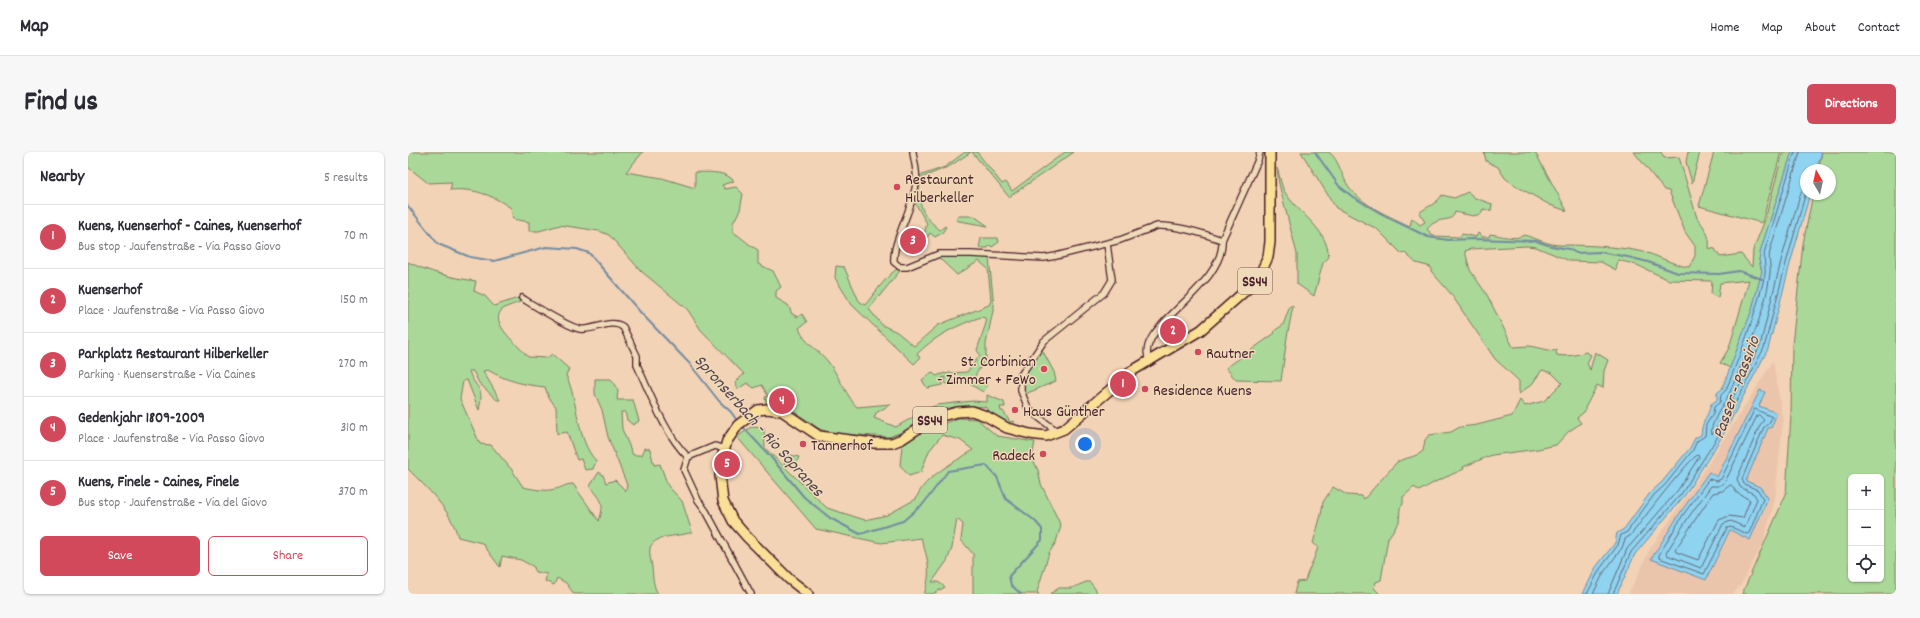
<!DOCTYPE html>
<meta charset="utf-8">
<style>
:root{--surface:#fff;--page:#f7f7f7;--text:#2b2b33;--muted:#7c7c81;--line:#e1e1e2;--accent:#d1495b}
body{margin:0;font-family:Dekko,sans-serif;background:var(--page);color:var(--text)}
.controls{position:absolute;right:12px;bottom:12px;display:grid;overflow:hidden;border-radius:6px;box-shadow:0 1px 3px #0004}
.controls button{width:36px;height:36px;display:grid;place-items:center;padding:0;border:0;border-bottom:1px solid var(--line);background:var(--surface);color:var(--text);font:20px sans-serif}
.compass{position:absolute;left:1392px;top:12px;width:36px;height:36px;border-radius:50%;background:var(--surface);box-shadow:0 1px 3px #0004;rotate:351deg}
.you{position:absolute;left:677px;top:292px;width:14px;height:14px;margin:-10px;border:3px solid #fff;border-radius:50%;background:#1a73e8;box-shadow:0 0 0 6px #1a73e833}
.badge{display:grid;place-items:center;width:26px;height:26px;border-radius:50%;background:var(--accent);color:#fff;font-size:13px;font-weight:700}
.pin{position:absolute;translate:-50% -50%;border:2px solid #fff;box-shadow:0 1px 4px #0006}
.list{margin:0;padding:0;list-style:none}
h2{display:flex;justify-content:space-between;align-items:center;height:52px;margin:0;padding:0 16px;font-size:17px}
h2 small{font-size:13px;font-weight:400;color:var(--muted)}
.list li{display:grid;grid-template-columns:26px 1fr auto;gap:12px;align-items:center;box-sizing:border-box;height:64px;padding:0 16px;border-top:1px solid var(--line)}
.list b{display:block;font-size:15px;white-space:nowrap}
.list p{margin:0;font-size:13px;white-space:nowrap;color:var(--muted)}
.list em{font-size:13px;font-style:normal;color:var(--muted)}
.actions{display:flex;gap:8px;padding:12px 16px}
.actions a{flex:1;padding:9px 0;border:1px solid var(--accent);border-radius:6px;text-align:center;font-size:14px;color:var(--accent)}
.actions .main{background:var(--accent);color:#fff}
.icon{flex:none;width:22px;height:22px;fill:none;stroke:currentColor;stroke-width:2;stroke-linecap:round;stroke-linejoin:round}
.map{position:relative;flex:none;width:1488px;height:442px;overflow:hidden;border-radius:6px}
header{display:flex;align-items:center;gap:24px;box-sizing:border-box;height:56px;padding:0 20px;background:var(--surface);border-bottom:1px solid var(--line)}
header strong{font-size:19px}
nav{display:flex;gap:22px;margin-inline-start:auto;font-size:14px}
.intro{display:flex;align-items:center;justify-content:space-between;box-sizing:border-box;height:96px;padding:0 24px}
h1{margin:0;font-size:28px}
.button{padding:10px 18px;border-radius:6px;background:var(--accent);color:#fff;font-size:14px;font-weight:700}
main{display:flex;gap:24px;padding:0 24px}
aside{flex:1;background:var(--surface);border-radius:6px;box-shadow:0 1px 3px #0004}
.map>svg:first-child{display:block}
.built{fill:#ebc5ab}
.green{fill:#a9d898;stroke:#7a7c62;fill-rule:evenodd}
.water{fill:#8ed3ef;stroke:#738ba1}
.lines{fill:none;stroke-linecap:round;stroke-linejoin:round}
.shore{stroke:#656779;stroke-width:1}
.stream{stroke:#738ba1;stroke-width:2}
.minor-casing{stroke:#4a1f2b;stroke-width:8}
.primary-casing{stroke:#4a1f2b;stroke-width:12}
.minor{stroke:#efdab9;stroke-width:5.5}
.primary{stroke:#fadf96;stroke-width:9}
.poi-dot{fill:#d1495b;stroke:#efdab9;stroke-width:1.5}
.labels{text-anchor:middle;stroke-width:3;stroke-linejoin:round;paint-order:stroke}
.shield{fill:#efdab9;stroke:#7c5756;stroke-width:1}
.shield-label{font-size:15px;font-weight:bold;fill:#4a1f2b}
.poi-label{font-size:16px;fill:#4a1f2b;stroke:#efdab9;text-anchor:start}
.water-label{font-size:17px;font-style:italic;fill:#584352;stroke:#efdab9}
</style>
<header>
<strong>Map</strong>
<nav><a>Home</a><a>Map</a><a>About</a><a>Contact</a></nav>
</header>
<div class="intro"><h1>Find us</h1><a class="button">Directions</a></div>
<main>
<aside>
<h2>Nearby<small>5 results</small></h2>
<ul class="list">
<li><span class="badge">1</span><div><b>Kuens, Kuenserhof - Caines, Kuenserhof</b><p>Bus stop · Jaufenstraße - Via Passo Giovo</p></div><em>70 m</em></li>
<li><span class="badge">2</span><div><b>Kuenserhof</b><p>Place · Jaufenstraße - Via Passo Giovo</p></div><em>150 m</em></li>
<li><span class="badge">3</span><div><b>Parkplatz Restaurant Hilberkeller</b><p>Parking · Kuenserstraße - Via Caines</p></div><em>270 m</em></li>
<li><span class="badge">4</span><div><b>Gedenkjahr 1809-2009</b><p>Place · Jaufenstraße - Via Passo Giovo</p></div><em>310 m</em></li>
<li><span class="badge">5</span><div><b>Kuens, Finele - Caines, Finele</b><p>Bus stop · Jaufenstraße - Via del Giovo</p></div><em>370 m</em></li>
</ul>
<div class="actions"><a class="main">Save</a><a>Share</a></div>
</aside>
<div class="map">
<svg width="1488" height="442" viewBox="0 0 1488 442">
<rect width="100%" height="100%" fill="#f2d3b5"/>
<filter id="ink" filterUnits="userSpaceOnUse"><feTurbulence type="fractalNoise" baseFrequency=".025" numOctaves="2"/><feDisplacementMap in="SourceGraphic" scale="8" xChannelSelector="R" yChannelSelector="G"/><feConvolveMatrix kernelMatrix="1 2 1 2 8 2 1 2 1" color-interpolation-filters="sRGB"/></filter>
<g filter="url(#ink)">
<path class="built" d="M1365,209L1375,269L1367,348L1355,391L1333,433L1325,442H1220L1235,413L1240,400L1295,320Z"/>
<g class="green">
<path d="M0,0H235L218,20L254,26L287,36V20C301,21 316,18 326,29L314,33L317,37L328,35L335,42L332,58L325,71V80C334,85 340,93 350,98V112L365,119L373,135L368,139V146L380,153L384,162L390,165L394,162L399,170L391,176C396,192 412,198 421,211C429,221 441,248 449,255L483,252L468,261L466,266L488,275L519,257L529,253L564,249L579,250V243L596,250L597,255H592L593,259H595L602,270L605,269L608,273L609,275L589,266L577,255L565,254L526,261L499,278L481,285L422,281L410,276L377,253L370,251H358L357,245L360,244L354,233L346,236L339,231L330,237L327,231L336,222L334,220L293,178L279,157L233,119L201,83L191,79L152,73L131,79H121V70L105,67L103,56C84,43 66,36 42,38L44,30L20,31L0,15Z"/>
<path d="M557,0H563L542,14L513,26C513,32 510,37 511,42C513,61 519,67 532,78L537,74L538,75L534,81L527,85L522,81L518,87L515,86L519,71C513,63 511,55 504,48L508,25L537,15Z"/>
<path d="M564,0H569L594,32L598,30L604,39L657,0H666L601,45Z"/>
<path d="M893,0H921C932,9 933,24 941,35C955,54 981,64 1002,74L1004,66L1012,73L1017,70L1011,61C1019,54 1028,53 1034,43L1046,46L1060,40L1067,46L1084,52L1083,59L1075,57L1073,62L1065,64L1047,60C1044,71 1034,65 1026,71C1023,72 1021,75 1019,77L1025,84L1052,85L1054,82L1068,85L1070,81L1075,85H1081L1082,82C1092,83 1107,89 1116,83C1127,86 1141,93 1152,93C1178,93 1205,94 1231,99C1249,102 1263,113 1281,115L1287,104V94L1277,80L1261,39L1256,38L1226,0H1253L1256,6L1271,5L1289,66C1296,74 1303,85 1301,96L1307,97L1312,105L1333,102L1344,115L1345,98L1357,68L1375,0H1384L1353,97L1351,108L1354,119L1344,158L1322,216L1312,211L1321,196L1341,128L1312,131L1310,146L1303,142L1304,129L1261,128L1229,113L1210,108L1208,118L1193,110L1162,109L1128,95L1119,94L1063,97L1057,99L1062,118L1079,143L1105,195L1122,194L1145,199L1150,197L1148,200L1149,203C1160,205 1168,203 1178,200L1183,203L1179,211L1182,218L1187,200L1200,208L1196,219L1195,236L1189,233L1177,256V259L1169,266L1173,271L1160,280L1148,293L1130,297L1084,303L1055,315L1056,317L1027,330L1011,339L1006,335L995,345V352L992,356L991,370L980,386L973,428L968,430L966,436L971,441L970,442H886L889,430L897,429C900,417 907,407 910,395L905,391L913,363L915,350L925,335L939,343L954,344L956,347L989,310C998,305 1007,306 1015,299L1017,288L1021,283L1043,280L1052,275L1069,273L1104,264L1112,248L1117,254L1136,249L1154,231L1144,221L1134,218L1124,232L1111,242V229L1087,207L1043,142L1023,119V115L1008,111L997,101L994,102L969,77L928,56Z"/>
<path d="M1076,0H1127L1159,59L1142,53L1110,35L1097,26L1090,15L1078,9Z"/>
<path d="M1280,0H1292L1284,31L1278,10Z"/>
<path d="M1306,0H1373L1354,71L1291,54Z"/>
<path d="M1414,0H1488V442H1334L1378,342L1383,263L1384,193L1395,92L1405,42H1422V18H1410ZM1443,325H1473V427H1443Z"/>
<path d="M869,16C872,24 873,35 878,42C894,65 918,75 921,105L915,111L906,144L889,132V102L871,32Z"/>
<path d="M550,64H566L580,74L551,69L548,68Z"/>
<path d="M573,86H590L591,90L584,95L582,93L580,96H571Z"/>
<path d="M531,102L581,106L586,154L578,192V206L567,224L568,227L580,233L575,240L557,229L537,232V225L534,226V233L519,236L514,228L524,220L528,224L537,221L538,222L541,221L559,220L572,203L569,198L578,171L577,166L573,165C549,173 527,184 509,202L512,206L506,212L444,153L427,126L428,114L436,115L451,149L457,153C465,144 484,115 495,115L461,157L474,173L489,180L506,194L530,173L581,153L583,148L580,117L571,109L549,123L528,103Z"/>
<path d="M0,110C21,120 44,126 68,129L66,139L77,144L86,154L110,146L112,150C107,152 99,154 95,157C78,170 113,195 120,205L139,206L144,202L161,217L158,223C171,251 168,287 188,309L185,317L177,318L173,307L169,308L159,280L149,282L148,255L140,244L137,235C117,233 98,229 80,218L75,219L92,248H89L71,231L65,219H61C67,238 77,232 71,258L59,228L55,229L52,247L72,292L83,293L104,318L115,335C125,337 137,340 147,337C154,336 157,332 165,332L191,369C197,350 194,349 182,334L191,320L195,323L198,331L207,328L218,339L219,333L200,285L194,258L187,242V227H203L210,239L209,248H225L231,269L225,273L219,268L217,260H213L214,277L225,303H234L237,296L242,297L246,313L252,312L260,334L274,349L284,380C273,385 246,382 242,396C241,402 243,409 244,415C245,425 245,434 250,442H166L158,431L149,426L146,433L137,429L139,422L127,420L126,415L113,408L94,404L92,415L74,391L50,385C43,358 19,336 0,317Z"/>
<path d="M882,154H885L879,185L873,229L828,228L818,216L867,181L866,179L875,173Z"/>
<path d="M632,194L646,220L648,229L615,243C609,225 622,208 632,194Z"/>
<path d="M550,266L569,267L589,284L627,290L624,306L630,318L633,332L653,374L648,390L641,401L629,440L631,442H565V402L553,388L555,372L549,367L544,396L539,409L524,430H530L537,435L525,442H516C524,421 520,407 513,386L473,391L408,377L329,285L343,275L356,276L357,296L419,356L457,368L479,363L508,347C516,324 546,311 565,298L552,288L534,283L521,299L513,320L501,324L492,313L494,294L514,280Z"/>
<path d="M378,302L391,305L386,316L377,313L376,310Z"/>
<path d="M678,430H682L688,438L689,442H642L651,436H664Z"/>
</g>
<g class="water">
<path d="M1384,0H1414L1408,18H1398V42H1402L1382,112L1360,197L1315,283L1277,343L1227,402L1209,442H1175L1188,415L1207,391L1209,381L1216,377L1242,341L1254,330L1282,296L1287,286L1293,283C1294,268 1300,265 1303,252L1309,248V241L1314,237L1344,158L1354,119L1351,108L1353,97Z"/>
<path d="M1352,238L1357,240L1351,254L1369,261L1363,276H1360L1338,329L1352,335L1360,346L1342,388L1322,378L1298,428L1243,407L1272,361L1301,320L1309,325Z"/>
</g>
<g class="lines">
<g class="shore">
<path d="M1392,0L1362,99C1360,108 1363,113 1362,121C1358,160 1337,203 1322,240C1318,248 1300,274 1304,282L1307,279L1352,194L1373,109L1393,40L1398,34"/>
<path d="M1347,257L1364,265L1361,271L1356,275L1334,327L1336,332L1350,338L1355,347L1341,381L1339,382L1323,375L1319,376L1296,422L1251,406V403L1275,363L1301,327L1309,329L1313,327Z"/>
<path d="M1351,263L1356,268L1352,273L1329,327L1332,335L1346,342L1349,347L1338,374L1336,375L1323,369L1315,372L1293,416L1259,403L1258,401L1280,366L1303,334H1311L1317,330L1349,264Z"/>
<path d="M1323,333L1329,341L1342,348L1335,366L1321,364L1311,368L1290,408L1268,400L1267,398L1305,341L1314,339Z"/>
<path d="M1179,442L1192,417L1210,393L1213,383L1219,380L1246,343L1257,333L1285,298L1289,289L1297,284L1298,273L1305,262L1306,255L1312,250L1313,243L1318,238C1333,200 1348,162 1357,122C1358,115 1355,107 1357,98L1387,0"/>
<path d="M1185,442L1196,420L1214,396L1217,387L1223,383C1231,372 1283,304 1290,303L1291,305L1270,338L1219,397L1200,442"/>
<path d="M1205,442L1223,400L1274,341L1312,281L1356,196L1378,111L1398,40"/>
</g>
<g class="stream">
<path d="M907,0L931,34L945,45L979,65L1020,85L1040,88L1065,87L1128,89L1143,94L1161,97L1168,101L1192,100L1220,105L1240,110L1270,121L1311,122L1331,119L1354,127"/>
<path d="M0,54L30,92L62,105L86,109L138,95L169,97L181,101L233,161L281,211L311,249L323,260L330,270"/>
<path d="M333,273L362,304L396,345L422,366L452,382L495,369L516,351L540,319L578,313L589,325L598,347L626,368L634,377V388L601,424L603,433L613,442"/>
</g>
<g class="minor-casing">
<g id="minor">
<path d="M505,0C506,10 510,21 508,31C506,54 484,90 486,110L492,115H499L531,102H563L636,106L648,104L712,88L749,74C768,73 797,82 814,88"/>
<path d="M114,146C127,154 158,174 172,177C186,179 203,166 215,175L229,204V213C242,241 257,283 280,305"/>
<path d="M741,208C725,175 817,136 814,88L850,8L852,0"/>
<path d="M650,280L621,258L613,239V223L636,189L696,141L704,128L699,92"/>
<path d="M280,305L276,318L290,348L298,359L343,442"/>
<path d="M280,305L307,294L316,297"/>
</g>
</g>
<g class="primary-casing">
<path id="primary" d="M400,442L381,427L339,385L325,369L315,349L312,324L314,306L319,289L330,273L350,258L359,257L374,259L411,284L465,291H484L494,287L526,266L549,260L564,259L578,264L599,276L622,282L638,284L656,277L724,219L793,178L845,132L854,118L860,105L862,90V0"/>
</g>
<use href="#minor" class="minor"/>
<use href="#primary" class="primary"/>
</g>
</g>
<g class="poi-dot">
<circle cx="489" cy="35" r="4"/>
<circle cx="790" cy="200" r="4"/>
<circle cx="636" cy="217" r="4"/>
<circle cx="737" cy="237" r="4"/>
<circle cx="607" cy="258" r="4"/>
<circle cx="395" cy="292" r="4"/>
<circle cx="635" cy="302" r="4"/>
</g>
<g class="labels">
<g class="shield">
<rect x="830" y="116" width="34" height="26" rx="3"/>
<rect x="505" y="255" width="34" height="26" rx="3"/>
</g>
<g class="shield-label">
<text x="847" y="134">SS44</text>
<text x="522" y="273">SS44</text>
</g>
<g class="poi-label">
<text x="497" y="32">Restaurant<tspan x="497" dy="18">Hilberkeller</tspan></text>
<text x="798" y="206">Rautner</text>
<text x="628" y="214" text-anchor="end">St. Corbinian<tspan x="628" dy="18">- Zimmer + FeWo</tspan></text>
<text x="745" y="243">Residence Kuens</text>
<text x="615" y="264">Haus Günther</text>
<text x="403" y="298">Tannerhof</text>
<text x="627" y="308" text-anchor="end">Radeck</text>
</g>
<g class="water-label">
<text transform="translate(1327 235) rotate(-70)" y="6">Passer - Passirio</text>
<text transform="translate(352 273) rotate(48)" y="6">Spronserbach - Rio Sopranes</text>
</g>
</g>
</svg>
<div class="controls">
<button>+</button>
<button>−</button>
<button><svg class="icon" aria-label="locate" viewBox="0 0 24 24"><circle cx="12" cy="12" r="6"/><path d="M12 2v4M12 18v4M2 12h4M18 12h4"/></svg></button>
</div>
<svg class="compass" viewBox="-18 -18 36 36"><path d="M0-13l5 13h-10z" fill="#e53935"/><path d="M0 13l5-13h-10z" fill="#7c7c81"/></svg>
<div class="you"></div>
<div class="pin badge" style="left:715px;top:232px">1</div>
<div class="pin badge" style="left:765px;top:179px">2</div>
<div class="pin badge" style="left:505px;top:89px">3</div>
<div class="pin badge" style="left:374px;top:249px">4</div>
<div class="pin badge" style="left:319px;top:312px">5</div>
</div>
</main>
